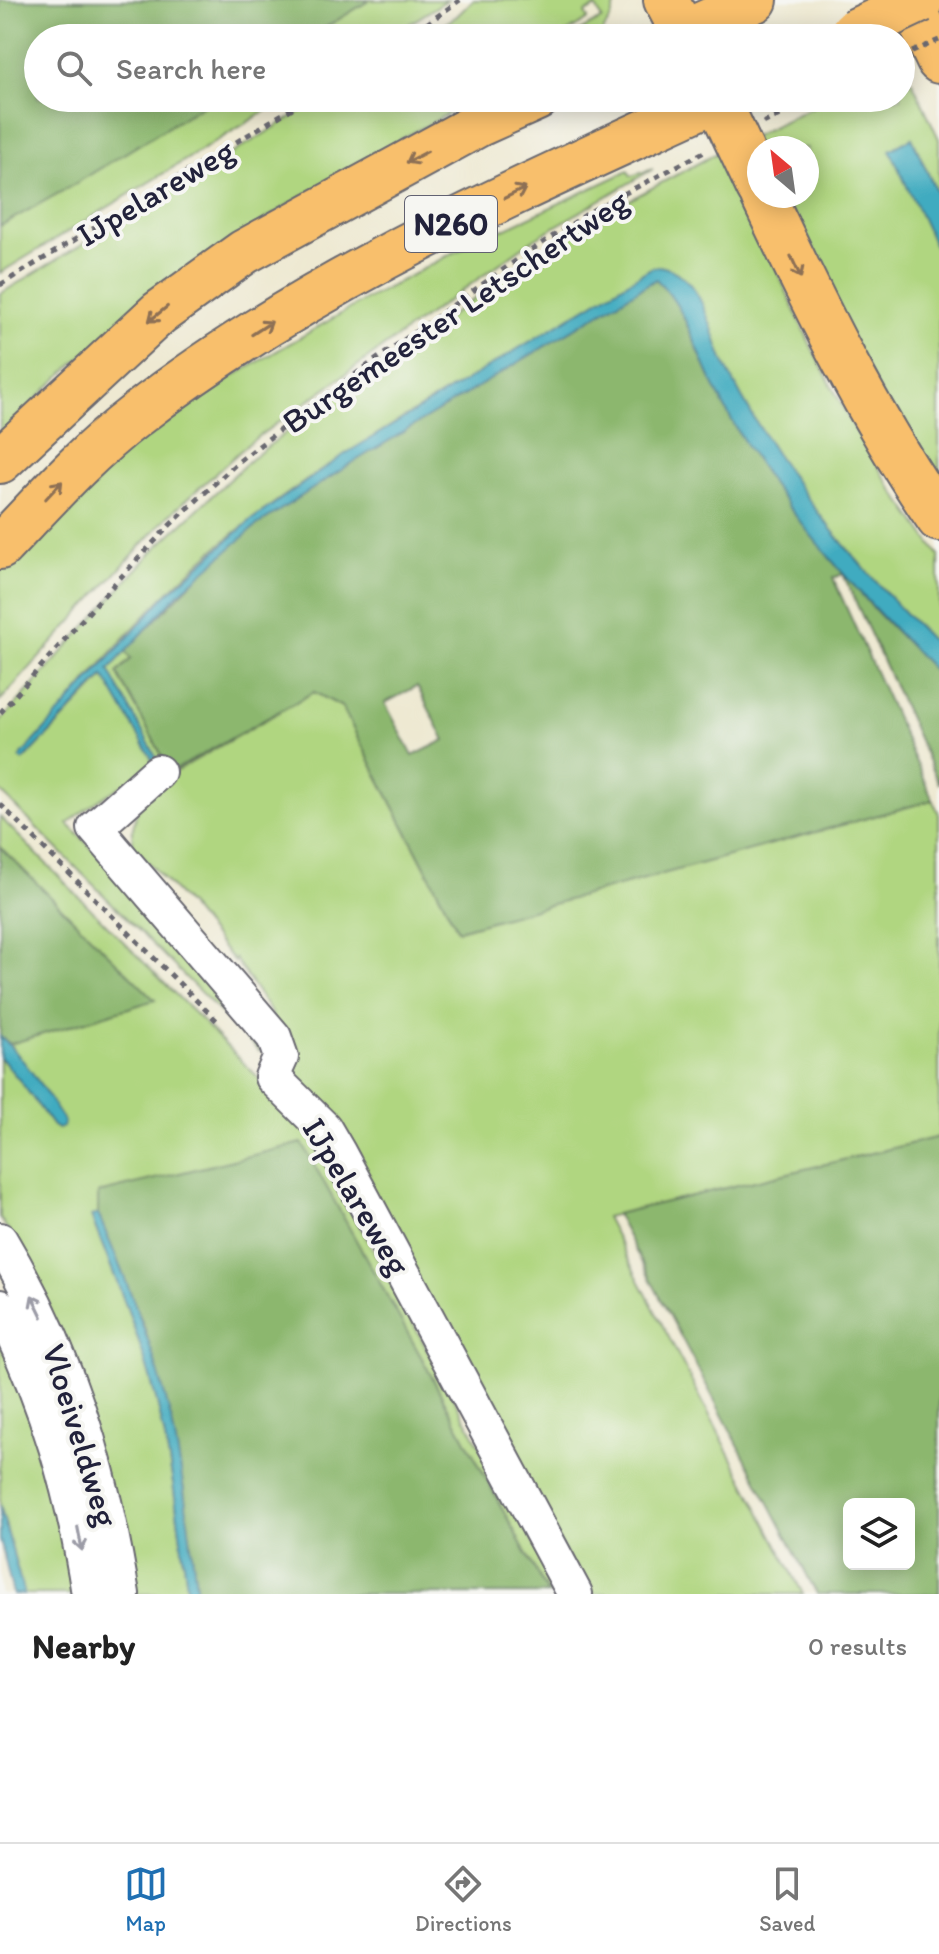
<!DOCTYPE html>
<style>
:root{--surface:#fff;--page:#f2f2f2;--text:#222;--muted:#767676;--line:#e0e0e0;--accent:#1f6fb2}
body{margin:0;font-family:Itim,sans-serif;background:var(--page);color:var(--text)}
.controls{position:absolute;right:24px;bottom:24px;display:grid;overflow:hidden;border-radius:12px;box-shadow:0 4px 20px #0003}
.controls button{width:72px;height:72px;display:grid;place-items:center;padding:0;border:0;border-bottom:2px solid var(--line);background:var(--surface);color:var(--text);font:40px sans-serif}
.compass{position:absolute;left:747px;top:136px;width:72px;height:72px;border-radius:50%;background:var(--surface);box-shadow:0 4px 20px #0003;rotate:331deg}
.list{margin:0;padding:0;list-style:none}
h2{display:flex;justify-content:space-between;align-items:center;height:104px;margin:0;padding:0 32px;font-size:34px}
h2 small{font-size:26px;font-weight:400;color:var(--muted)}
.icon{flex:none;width:44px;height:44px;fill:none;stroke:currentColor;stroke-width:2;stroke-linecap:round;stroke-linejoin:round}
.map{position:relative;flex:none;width:939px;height:1594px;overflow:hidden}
.search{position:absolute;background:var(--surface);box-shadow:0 4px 20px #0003;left:24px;right:24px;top:24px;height:88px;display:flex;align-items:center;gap:20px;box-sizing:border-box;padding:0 28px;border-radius:44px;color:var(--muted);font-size:30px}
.sheet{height:248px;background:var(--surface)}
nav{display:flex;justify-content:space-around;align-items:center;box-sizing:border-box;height:112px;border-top:2px solid var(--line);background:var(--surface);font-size:22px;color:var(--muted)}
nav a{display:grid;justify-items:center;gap:4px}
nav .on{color:var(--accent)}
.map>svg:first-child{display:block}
.green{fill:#b0d680;stroke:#697c5e;stroke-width:2}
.forest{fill:#8cb76e;stroke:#576c54;stroke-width:2;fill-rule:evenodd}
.water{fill:#41abc0;stroke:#32667e;stroke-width:2}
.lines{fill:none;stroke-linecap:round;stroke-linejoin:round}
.minor-casing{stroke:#696870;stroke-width:38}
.major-casing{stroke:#696870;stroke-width:48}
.highway-casing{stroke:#696870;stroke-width:48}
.path{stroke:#696870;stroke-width:5;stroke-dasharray:6 6;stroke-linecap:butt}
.minor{stroke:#fff;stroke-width:34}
.major{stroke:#f8bf6c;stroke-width:44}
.highway{stroke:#f8bf6c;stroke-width:44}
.major-bridge-casing{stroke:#696870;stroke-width:48;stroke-linecap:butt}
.path-bridge{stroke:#696870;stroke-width:5;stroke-dasharray:6 6;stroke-linecap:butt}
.major-bridge{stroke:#f8bf6c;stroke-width:44}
.oneway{stroke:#8d7054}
.oneway2{stroke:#9c9ca7}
.labels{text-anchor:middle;stroke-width:8;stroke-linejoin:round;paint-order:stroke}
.shield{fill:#f6f6f2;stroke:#626272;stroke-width:2}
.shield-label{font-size:32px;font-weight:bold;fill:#22223b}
.street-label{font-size:34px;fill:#22223b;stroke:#f6f6f2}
</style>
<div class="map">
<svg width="939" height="1594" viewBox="0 0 939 1594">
<rect width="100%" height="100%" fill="#f6f6f2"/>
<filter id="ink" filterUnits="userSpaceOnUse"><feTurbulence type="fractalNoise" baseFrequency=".0125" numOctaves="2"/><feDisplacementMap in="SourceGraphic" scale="16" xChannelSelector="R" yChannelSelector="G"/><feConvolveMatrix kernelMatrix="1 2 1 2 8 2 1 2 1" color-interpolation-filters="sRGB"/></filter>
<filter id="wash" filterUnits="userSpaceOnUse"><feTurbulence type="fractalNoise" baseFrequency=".006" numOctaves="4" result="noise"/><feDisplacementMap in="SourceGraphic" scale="32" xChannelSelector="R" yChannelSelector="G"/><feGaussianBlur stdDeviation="1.8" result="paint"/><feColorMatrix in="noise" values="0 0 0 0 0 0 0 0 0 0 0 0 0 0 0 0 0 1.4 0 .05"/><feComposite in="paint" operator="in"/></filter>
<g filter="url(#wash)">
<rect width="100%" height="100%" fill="#eee9d2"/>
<g class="green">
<path d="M370,0H447L387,38H308Z"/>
<path d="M473,0H617L611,18L599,38H567L602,19L596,7L585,13L588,19L559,38H422L457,16Z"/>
<path d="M912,81L939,139V198L912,138L891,150L939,255V503L775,196H807V148H759L748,139L830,98H901V87Z"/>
<path d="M215,98H287L0,273V226L73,185Z"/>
<path d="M323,98H479C302,188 138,291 0,435V294Z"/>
<path d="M717,153L726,158L813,350L850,421L890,486L939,555V648C856,565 782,478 728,372C710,337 703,264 651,268C519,354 377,425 251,520C163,586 90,674 23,761L105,676L155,764L109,670L124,651L131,658L118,674L164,760C132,781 96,798 68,824L128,885L262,1048L259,1051L0,791V722L155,549L250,460L308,416L528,261L605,213Z"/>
<path d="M653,169L534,239L248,444L166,518L0,701V566L116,454L177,409L361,302L453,253L628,171L631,176Z"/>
<path d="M314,692L342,707L458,930L933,800L939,814V1137L606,1217L803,1594H588L305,1087L293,1071L270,1011L235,959L234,962L189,906L133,846L132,832L142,791Z"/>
<path d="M0,817L304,1124L561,1594H548L419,1353L98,1193V1214L91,1217C114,1275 139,1334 155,1395C172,1460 179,1527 188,1594H135L13,1238L0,1218V1057L21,1082L53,1126L58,1129L63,1119L10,1044L154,1000L0,847Z"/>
<path d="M0,1332L30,1402L78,1594H24L0,1505Z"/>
</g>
<g class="forest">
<path d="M0,0H370L308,38H38V98H215L73,185L0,226Z"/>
<path d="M656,279L676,300L710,377L739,433L871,606L939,676V784L843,574L833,578L933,800L458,930L342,707L314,692L171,772L117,673L131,659L125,651L212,562L257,525L352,463ZM417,686L445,740L413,756L385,703Z"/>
<path d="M0,847L155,1000L10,1044L0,1036Z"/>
<path d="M939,1137V1594H817L616,1214ZM849,1504H909V1564H849Z"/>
<path d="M302,1143L419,1353L548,1594H197L184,1490L172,1423L144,1326L98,1214V1193Z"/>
</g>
<g class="water">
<path d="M912,138L939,198V255L890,150Z"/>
<path d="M659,266C707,275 710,338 729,373C784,480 855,564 939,648V676C866,601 793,524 739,433C728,414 717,393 708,373C693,339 683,305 656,279L352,463L257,525L177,595L109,670L159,762L155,764L104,676L23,761L19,758L165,596L251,520L345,454L651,268Z"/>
<path d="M0,1036C26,1060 46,1091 64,1122L63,1127L58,1129L53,1126L21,1082L0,1057Z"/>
<path d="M98,1214C127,1282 155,1350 172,1423C184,1479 190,1537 197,1594H188C179,1527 172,1460 155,1395C139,1333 114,1275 91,1216Z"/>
<path d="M0,1505L24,1594H13L0,1540Z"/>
</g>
</g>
<g filter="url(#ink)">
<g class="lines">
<g class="minor-casing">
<g id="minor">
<path d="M158,772L95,828L274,1037L281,1057L272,1077L324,1128L338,1152L575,1594"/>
<path d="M0,1240C68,1354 101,1464 122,1594"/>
<path d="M0,1307C47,1403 73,1489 89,1594"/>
</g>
</g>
<g class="major-casing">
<g id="major">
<path d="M672,38L755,0"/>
<path d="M0,461L159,313L244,252L479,124L537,98"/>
<path d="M0,547C43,502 85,454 135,416C311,279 518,191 719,98"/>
</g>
</g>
<g class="highway-casing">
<g id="highway">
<path d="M666,0L686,38"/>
<path d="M910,0L939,61"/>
<path d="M717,98L759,188"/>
<path d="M763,196C815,307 869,417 939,519"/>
</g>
</g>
<g class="path">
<path d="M407,38L460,0"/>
<path d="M763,123L815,98"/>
<path d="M0,285L309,98"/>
<path d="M0,713L103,596L170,525L238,462L319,400L524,255L593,210L704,152"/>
<path d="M0,804L218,1022"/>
</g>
<use href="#minor" class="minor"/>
<use href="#major" class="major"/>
<use href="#highway" class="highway"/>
<g class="major-bridge-casing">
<path id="major-bridge" d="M853,32L921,0"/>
</g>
<path class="path-bridge" d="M901,57L939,40"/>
<use href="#major-bridge" class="major-bridge"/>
</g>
<defs><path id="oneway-shaft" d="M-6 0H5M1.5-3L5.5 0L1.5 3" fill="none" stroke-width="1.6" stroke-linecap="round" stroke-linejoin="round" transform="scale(2)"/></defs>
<g class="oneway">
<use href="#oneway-shaft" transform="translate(417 157) rotate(152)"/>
<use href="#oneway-shaft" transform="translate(515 193) rotate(-26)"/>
<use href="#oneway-shaft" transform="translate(796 267) rotate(65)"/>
<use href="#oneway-shaft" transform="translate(158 314) rotate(141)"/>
<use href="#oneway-shaft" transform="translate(262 328) rotate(-33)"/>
<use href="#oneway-shaft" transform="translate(54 490) rotate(-47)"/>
</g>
<g class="oneway2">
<use href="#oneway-shaft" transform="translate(37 1306) rotate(-116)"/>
<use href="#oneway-shaft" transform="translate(80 1539) rotate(79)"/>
</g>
</g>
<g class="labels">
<rect class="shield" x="405" y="196" width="92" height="56" rx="6"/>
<g class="shield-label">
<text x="451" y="235">N260</text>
</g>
<g class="street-label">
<text transform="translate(155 192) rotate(-31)" y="12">IJpelareweg</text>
<text transform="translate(455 311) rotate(-34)" y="12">Burgemeester Letschertweg</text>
<text transform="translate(357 1196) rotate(59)" y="12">IJpelareweg</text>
<text transform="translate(81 1435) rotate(73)" y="12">Vloeiveldweg</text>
</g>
</g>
</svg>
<div class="controls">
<button><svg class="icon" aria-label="layers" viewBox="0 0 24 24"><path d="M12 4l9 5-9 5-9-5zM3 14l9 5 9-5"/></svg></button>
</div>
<svg class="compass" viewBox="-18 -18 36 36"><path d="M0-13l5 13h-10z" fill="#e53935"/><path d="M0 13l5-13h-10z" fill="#767676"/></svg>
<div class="search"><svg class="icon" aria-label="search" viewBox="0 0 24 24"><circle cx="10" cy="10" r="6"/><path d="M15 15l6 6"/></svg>Search here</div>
</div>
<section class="sheet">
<h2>Nearby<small>0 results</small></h2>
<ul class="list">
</ul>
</section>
<nav>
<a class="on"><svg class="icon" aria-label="map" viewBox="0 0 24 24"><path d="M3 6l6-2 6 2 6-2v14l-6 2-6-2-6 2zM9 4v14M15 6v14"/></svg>Map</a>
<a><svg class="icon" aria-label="directions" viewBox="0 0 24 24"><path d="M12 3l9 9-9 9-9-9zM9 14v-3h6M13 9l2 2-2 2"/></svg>Directions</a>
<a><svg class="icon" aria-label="saved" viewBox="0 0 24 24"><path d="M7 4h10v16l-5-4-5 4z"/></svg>Saved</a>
</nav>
